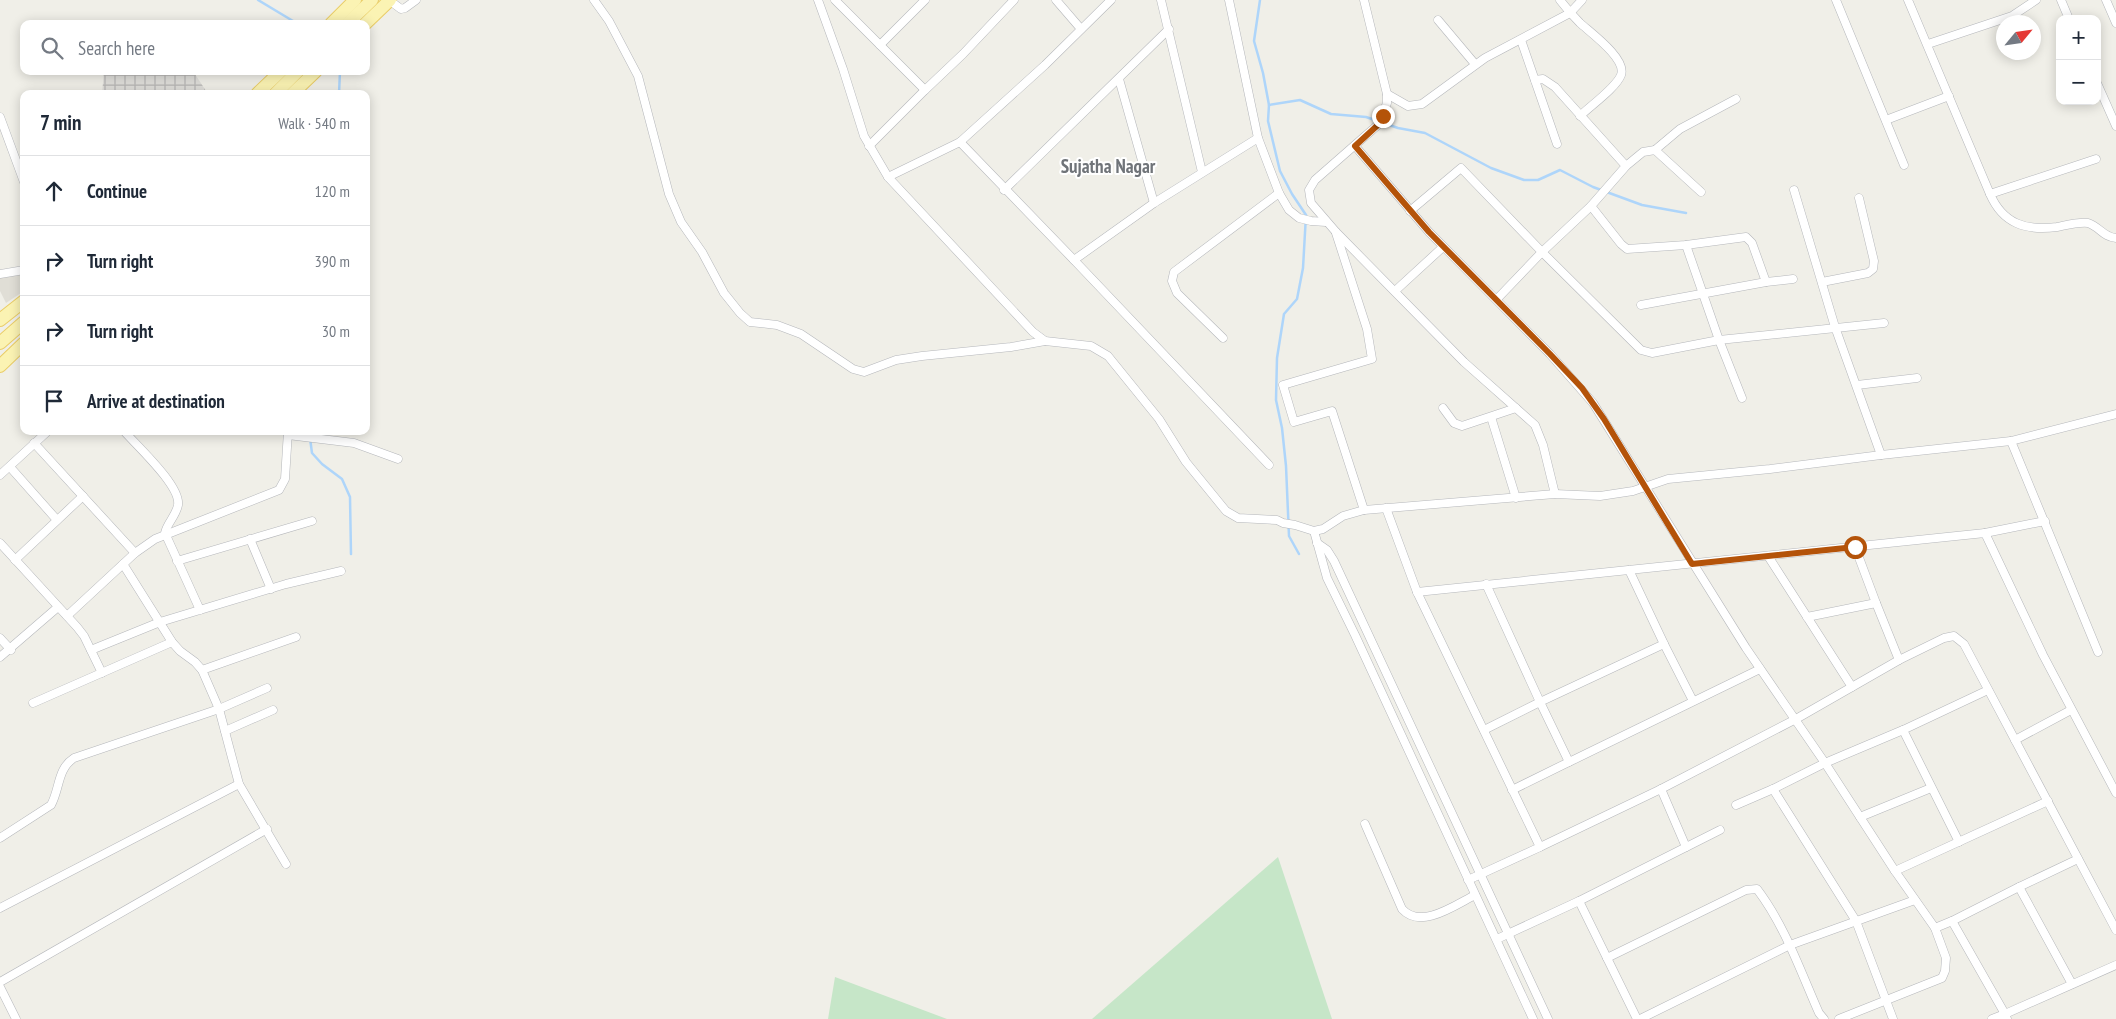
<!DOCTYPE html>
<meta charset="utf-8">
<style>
:root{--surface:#fff;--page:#f2f2f3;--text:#1f2937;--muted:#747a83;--line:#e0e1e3}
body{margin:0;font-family:"PT Sans Narrow",sans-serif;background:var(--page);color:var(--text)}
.controls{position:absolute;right:15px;top:15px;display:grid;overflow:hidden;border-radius:10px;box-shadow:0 2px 12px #0003}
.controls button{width:45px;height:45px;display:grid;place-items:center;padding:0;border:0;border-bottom:1px solid var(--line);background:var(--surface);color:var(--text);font:25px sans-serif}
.compass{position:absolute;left:1996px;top:15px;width:45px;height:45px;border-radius:50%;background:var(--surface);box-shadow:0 2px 12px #0003;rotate:61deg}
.stop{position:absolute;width:15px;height:15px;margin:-11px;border:4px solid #b45309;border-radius:50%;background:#fff}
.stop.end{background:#b45309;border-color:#fff;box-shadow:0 1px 5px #0008}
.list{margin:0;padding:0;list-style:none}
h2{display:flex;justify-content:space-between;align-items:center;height:65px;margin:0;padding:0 20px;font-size:21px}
h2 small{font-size:16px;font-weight:400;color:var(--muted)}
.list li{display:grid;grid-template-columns:32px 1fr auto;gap:15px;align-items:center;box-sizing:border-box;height:70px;padding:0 20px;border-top:1px solid var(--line)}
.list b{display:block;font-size:19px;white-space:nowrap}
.list em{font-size:16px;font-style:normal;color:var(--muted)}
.icon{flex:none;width:28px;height:28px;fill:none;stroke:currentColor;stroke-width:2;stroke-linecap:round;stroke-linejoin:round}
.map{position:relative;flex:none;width:2116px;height:1019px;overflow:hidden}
.search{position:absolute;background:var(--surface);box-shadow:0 2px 12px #0003;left:20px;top:20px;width:350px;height:55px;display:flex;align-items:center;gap:12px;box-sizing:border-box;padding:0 18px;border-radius:10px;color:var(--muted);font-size:19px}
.panel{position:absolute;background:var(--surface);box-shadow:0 2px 12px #0003;left:20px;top:90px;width:350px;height:345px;border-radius:10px}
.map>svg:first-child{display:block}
.industrial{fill:url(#industrial-grid)}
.education{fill:#e0ded6}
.grass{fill:#c6e6c8}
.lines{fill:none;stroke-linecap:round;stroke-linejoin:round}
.stream{stroke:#aed5fa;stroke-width:2.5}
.minor-casing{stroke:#b5b7bb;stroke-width:9}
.primary-casing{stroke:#eacd67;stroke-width:14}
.minor{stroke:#fff;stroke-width:8}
.primary{stroke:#fbf3b3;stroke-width:12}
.route{stroke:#b45309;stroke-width:6}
.labels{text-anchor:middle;stroke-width:4;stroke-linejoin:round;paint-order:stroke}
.neighbourhood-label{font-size:19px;font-weight:bold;fill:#707479;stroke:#fff}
</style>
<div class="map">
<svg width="2116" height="1019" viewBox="0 0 2116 1019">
<defs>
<pattern id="industrial-grid" width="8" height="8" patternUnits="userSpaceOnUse" patternTransform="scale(1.25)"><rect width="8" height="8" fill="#dfdeda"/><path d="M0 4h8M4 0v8" fill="none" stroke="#b8b7b5"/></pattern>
</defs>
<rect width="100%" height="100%" fill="#f0efe8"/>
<path class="industrial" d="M104,71H193L208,94H102Z"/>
<path class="education" d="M24,272V291L6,303L0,291V276Z"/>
<g class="grass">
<path d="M1278,857L1332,1019H1092Z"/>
<path d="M835,977L947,1019H828Z"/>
</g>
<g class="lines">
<g class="stream">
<path d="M258,0L298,24"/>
<path d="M1260,0L1254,41L1263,73L1269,105L1268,121L1280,171L1292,194L1306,215L1303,268L1297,299L1284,314L1277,358L1276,400L1282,428L1286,466L1289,536L1299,554"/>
<path d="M339,94L340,71"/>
<path d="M1269,105L1300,100L1331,114L1366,117L1398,128L1425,133L1491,168L1524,180H1538L1560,170L1593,187L1642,205L1686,213"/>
<path d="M309,431L312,453L322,464L342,479L350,497L351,554"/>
</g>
<g class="minor-casing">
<g id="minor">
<path d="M389,0L401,9L405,8L416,0"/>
<path d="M594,0L609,21L638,76L669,194L681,222L702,252L724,293L740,313L750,322L777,325L801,334L853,369L864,372L896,360L922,356L1011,347L1045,341"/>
<path d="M818,0L843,69L864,136L888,177"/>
<path d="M835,0L925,90L963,54L1014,0"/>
<path d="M1056,0L1081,29"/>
<path d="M1111,0L1045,65L960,142L888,177L1033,332L1045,341L1091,346L1108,356L1159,419L1186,462L1226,511L1238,518L1277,520L1283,523L1295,525L1314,531L1323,529L1343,516L1364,510L1555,494L1600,496L1633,491L1668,479L1770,469L1881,455L1835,327L1794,190"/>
<path d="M1161,0L1202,172"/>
<path d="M1229,0L1258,138L1279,193L1289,210L1299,218L1311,221L1326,222"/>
<path d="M1364,0L1387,94V103L1379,124L1315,180L1309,190L1311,203L1336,232L1464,362L1535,425L1543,445L1555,494"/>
<path d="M1560,0C1566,8 1573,16 1580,23C1591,33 1627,59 1621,75C1616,88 1590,106 1580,116"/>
<path d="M1836,0L1904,165"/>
<path d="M1908,0L1990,194C2003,224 2026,231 2057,227C2067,225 2078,222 2088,223C2100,227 2103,237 2116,238"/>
<path d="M2061,0L2069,19"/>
<path d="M2106,0L2116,23"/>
<path d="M1438,20L1475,64"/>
<path d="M1521,40L1557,144"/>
<path d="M1928,44L2012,16L2036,0"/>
<path d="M880,45L925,0"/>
<path d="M1119,79L1154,203"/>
<path d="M1535,80L1543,79L1555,87L1626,166L1591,206L1542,252L1641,350L1652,353L1719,340L1884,323"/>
<path d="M2097,83L2116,126"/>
<path d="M1387,94L1408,106L1422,104L1485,58L1570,13L1582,0"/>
<path d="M0,117L24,182"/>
<path d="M1886,120L1949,96"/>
<path d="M960,142L1074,260L1154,203L1258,138"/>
<path d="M869,146L925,90"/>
<path d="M1355,146L1429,232L1550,354L1593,403L1746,648L1825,763L1895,871L1935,928L1946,958L1945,971L1942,978L1839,1019"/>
<path d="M1655,150L1680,129L1736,99"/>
<path d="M1626,166L1643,152L1655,150L1701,192"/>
<path d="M1004,190L1169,29"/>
<path d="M1990,194L2096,159"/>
<path d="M1591,206L1621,244L1627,249L1686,245L1746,237L1752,243L1766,282"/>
<path d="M1410,211L1461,168L1542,252L1497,299"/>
<path d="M1336,233L1367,329L1372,359L1283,385L1294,422L1332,411L1364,510"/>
<path d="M1686,245L1719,340L1742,398"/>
<path d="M1074,260L1269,465"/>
<path d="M0,274L24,270"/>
<path d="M1822,282L1868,273L1873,269L1874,261L1859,198"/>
<path d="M1395,291L1443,247"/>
<path d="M1641,305L1766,282L1793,279"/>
<path d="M1223,338L1177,293L1172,281L1174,272L1279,193"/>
<path d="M1857,385L1917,378"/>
<path d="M1443,408L1454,423L1462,426L1516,408"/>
<path d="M1491,417L1516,498"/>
<path d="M124,431C137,446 181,486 178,505C176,516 167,523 165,533L200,610"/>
<path d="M288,435L354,443L398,459"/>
<path d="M2011,441L2098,652"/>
<path d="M34,443L135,553"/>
<path d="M1881,455L2011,441L2116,414"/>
<path d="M10,467L57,520"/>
<path d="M0,475L48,431"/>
<path d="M1386,508L1417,592L1540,847L1468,880"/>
<path d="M1314,531L1327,578L1355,635L1533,1019"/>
<path d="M1985,533L2045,521"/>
<path d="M250,539L271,589"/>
<path d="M0,543L77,627L84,636L102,673"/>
<path d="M1317,543L1327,550L1334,561L1548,1019"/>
<path d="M1855,547L1876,603"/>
<path d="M1768,556L1852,687"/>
<path d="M15,560L83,496"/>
<path d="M177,561L312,521"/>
<path d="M123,564L172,642L180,651L195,662L202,670L219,709L239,784L286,864"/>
<path d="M1629,570L1664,644L1693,701"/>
<path d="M1417,592L1985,533L2043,655L2116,793"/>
<path d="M67,616L135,553L155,539L279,490L285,479L288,431"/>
<path d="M1807,617L1876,603L1899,660"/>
<path d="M0,638L11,650"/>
<path d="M91,650L160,622L286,584L341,571"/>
<path d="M0,657L58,607"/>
<path d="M202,670L296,637"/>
<path d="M33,703L172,642"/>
<path d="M1484,730L1540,702L1486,584"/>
<path d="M225,731L273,710"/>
<path d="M2015,740L2071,710"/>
<path d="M1569,762L1760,669"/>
<path d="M1661,789L1686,847"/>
<path d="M1773,789L1856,921L1893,1019"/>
<path d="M1512,790L1569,762L1540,702L1664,644"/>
<path d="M1736,805L1773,789L1825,763L1903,730"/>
<path d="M1860,817L1931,788"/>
<path d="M1365,824L1402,909C1421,930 1455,905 1475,895"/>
<path d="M0,838L51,805C60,789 57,769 74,758L219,709L267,688"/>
<path d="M1959,842L1903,730L1988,690"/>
<path d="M1540,847L1661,789L1796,719L1899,660L1944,638L1954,636L1964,644L2116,930"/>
<path d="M1895,871L2048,801"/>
<path d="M1579,901L1637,1019"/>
<path d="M0,908L239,784"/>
<path d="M1952,921L2019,887"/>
<path d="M1935,928L1952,921L2005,1014L2116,965"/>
<path d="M1497,939L1579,901L1720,830"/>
<path d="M1607,958L1746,890L1757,889C1785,926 1800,970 1819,1013L1824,1019"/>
<path d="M0,982L267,829"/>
<path d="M2072,984L2019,887L2078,859"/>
<path d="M0,987L16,1019"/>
<path d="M1640,1019L1790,945L1915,900"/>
<path d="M1992,1019L2005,1014L2007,1019"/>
</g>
</g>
<g class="primary-casing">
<g id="primary">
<path d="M331,24L355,0"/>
<path d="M347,24L372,0"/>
<path d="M365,24L390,0"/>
<path d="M257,94L281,71"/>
<path d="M275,94L298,71"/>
<path d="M292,94L316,71"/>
<path d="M0,320L24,301"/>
<path d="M0,343L24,322"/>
<path d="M0,366L24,343"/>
</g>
</g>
<use href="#minor" class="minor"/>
<use href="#primary" class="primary"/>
</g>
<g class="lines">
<path class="route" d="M1383,116L1379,124L1355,146L1429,232L1550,354L1582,388L1604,419L1692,564L1855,547"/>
</g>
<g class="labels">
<g class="neighbourhood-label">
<text x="1108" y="173">Sujatha Nagar</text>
</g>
</g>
</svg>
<div class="controls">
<button>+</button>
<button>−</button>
</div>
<svg class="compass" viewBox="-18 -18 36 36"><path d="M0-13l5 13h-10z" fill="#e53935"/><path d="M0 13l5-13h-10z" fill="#747a83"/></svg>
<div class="stop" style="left:1855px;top:547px"></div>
<div class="stop end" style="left:1383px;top:116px"></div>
<div class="search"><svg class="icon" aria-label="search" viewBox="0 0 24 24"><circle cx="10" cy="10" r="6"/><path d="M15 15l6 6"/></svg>Search here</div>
<section class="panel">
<h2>7 min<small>Walk · 540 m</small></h2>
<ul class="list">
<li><svg class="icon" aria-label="ahead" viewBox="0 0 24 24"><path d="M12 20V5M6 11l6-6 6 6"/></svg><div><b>Continue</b></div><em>120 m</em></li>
<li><svg class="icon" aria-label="right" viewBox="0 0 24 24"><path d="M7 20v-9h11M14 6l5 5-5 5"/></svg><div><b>Turn right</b></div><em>390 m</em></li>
<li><svg class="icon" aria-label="right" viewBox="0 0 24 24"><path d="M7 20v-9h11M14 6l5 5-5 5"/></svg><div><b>Turn right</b></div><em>30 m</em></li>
<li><svg class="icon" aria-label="arrive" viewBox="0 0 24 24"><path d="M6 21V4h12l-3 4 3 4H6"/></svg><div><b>Arrive at destination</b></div></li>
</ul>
</section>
</div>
